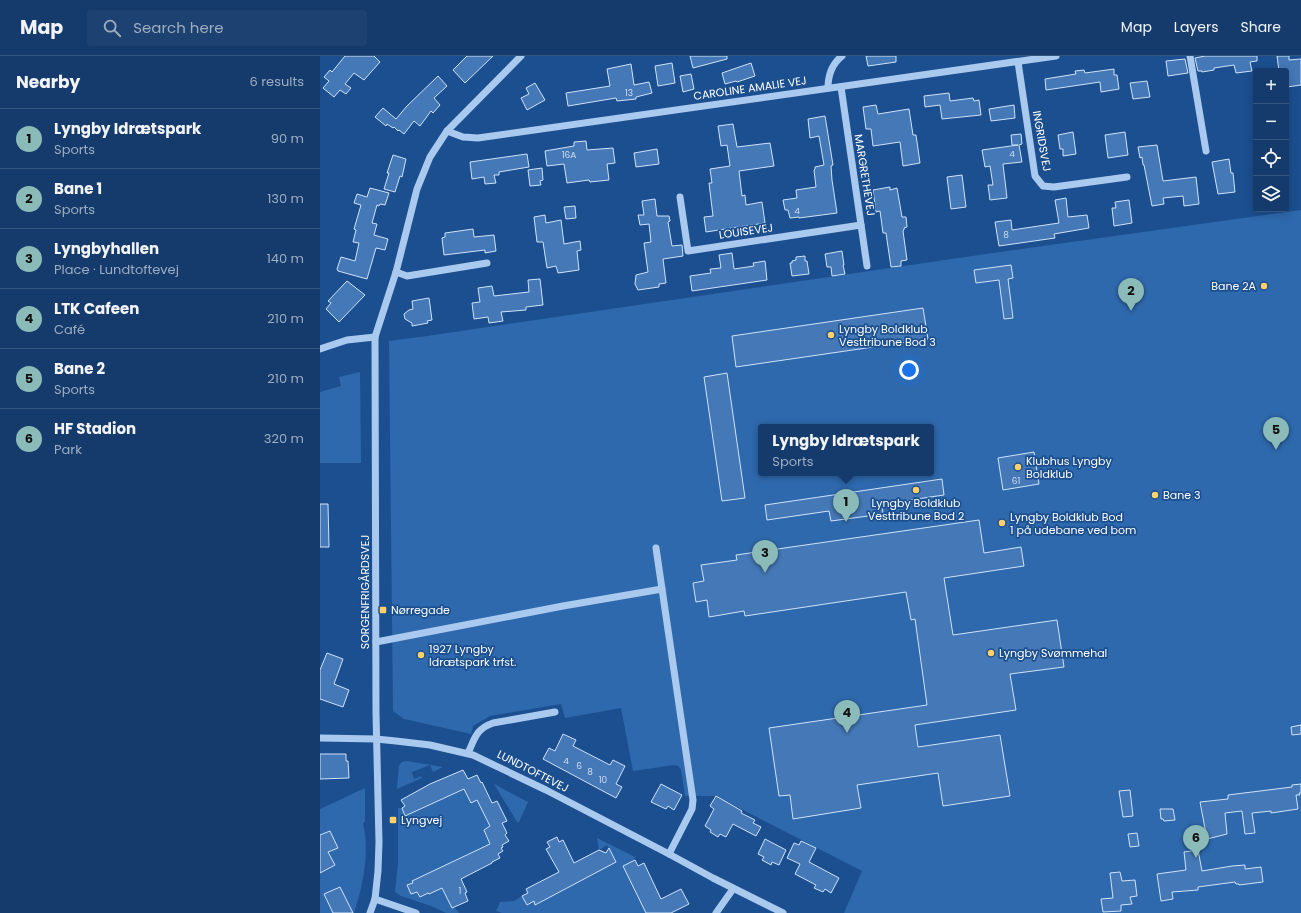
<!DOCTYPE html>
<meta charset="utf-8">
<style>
:root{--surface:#143b6b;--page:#1d4271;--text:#f1f3f6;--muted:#9dadc1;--line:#33557e;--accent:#8bbbb9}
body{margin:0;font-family:Poppins,sans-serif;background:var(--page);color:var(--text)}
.controls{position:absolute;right:12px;top:12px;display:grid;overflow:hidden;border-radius:4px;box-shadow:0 2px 10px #0003}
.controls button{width:36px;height:36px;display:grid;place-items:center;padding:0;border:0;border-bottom:1px solid var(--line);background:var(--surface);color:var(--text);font:20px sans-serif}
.you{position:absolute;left:589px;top:314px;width:14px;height:14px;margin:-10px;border:3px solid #fff;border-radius:50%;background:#1a73e8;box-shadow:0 0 0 6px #1a73e833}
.badge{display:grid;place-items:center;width:26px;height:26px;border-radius:50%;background:var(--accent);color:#111;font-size:13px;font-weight:700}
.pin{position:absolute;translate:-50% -33px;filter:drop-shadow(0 1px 2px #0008)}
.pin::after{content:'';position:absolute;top:21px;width:14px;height:12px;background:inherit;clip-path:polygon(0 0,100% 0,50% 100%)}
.popup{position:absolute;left:438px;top:368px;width:176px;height:52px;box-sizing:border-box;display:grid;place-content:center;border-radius:4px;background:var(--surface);filter:drop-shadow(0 1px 3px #0005);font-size:13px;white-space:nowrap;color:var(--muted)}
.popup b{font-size:15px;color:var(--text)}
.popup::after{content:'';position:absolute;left:50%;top:100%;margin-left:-8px;border:8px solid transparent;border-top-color:var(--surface)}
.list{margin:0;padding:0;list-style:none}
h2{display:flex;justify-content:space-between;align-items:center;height:52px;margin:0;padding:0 16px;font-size:17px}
h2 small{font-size:13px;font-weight:400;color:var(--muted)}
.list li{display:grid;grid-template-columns:26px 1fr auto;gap:12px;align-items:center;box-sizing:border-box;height:60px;padding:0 16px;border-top:1px solid var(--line)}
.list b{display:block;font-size:15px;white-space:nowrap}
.list p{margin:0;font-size:13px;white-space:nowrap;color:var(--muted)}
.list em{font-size:13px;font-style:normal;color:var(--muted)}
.icon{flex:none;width:22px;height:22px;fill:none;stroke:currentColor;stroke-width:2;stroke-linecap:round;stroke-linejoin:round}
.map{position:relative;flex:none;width:981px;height:857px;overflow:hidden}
header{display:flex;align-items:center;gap:24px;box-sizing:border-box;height:56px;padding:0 20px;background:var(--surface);border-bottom:1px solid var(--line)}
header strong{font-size:19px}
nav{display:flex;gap:22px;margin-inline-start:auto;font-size:14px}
.search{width:280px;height:36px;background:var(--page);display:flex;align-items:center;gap:10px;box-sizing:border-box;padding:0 14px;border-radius:4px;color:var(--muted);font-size:15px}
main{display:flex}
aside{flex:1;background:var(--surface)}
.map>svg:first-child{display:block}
.green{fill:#2e69ad;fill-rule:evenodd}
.building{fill:#4478b7;stroke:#cfe3fa}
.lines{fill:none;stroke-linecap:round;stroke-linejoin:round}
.minor{stroke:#a9c9ee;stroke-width:7}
.poi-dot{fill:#ffd166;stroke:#1b4f8f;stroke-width:1.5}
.labels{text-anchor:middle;stroke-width:3.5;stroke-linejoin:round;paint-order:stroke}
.number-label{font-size:9px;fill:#d0dded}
.street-label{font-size:11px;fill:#fff;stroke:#1b4f8f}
.poi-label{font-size:11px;fill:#fff;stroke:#1b4f8f;text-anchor:start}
</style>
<header>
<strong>Map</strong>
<div class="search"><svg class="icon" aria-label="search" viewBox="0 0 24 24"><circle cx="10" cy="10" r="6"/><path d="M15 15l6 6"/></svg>Search here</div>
<nav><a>Map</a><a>Layers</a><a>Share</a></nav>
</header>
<main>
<aside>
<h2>Nearby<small>6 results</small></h2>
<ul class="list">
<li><span class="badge">1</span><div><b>Lyngby Idrætspark</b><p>Sports</p></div><em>90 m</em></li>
<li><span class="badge">2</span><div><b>Bane 1</b><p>Sports</p></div><em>130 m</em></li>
<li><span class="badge">3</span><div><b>Lyngbyhallen</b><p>Place · Lundtoftevej</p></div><em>140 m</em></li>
<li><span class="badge">4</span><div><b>LTK Cafeen</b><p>Café</p></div><em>210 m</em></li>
<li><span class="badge">5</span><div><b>Bane 2</b><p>Sports</p></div><em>210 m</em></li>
<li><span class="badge">6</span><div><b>HF Stadion</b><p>Park</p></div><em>320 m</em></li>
</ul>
</aside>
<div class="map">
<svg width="981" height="857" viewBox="0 0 981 857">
<rect width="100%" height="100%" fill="#1b4f8f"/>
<g class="green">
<path d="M981,154V857H524L542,815L396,740H365L361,713L358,710L354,709L313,715L301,652L245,662L241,648L170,660L153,670L151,678L84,663L73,655L69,285L107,280L652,200ZM441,371H611V417H441Z"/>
<path d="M40,316L41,407H0V336L21,330L19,321Z"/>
<path d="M87,705L123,711L113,716L110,709L92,716L94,723L101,720L102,722L77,733L79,709L82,706Z"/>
<path d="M174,728L208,746L199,766H197Z"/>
<path d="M45,732V765L43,768C50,796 43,830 34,857H0V753Z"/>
<path d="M144,733L167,739L171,748L161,752L170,770L164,774L170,788L93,825V827L88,829L91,838L97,836L100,841L108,837L109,838L114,836L113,834L121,831L132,852L134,851L139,857H126L111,850L81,840L75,836L78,807V752H82L86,760Z"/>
<path d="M277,782L315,801L313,805L326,857H182L176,855L180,846L194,845L202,840L207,849L214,845L216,848L296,806L287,789L279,794Z"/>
</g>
<g class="building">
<path d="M25,0H54L60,6L44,24L34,17L25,28L31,32L26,38L20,34L14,41L3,32L9,25L4,21L10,14L12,16Z"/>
<path d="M147,0H173L145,27L133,14Z"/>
<path d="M370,0H407V3L373,12Z"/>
<path d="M546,0H576V6L548,10Z"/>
<path d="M885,0H937V5L930,6L932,15L916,17L914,9L894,12V14L882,16V15H878L875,2Z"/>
<path d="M957,0H969V4L981,3V29L967,31L966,15H959Z"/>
<path d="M865,3L868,17L848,20L846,5Z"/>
<path d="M352,7L355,27L338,30L335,10Z"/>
<path d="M431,7L435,20L417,26L416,25L405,28L402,17Z"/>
<path d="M311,8L314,29L329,26L332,37L316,41V43L297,45L296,42L248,50L246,37L290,30L287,13Z"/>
<path d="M794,13V19H797L799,33L781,36L780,26L726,34L725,23L756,18L755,15L764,14L765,17Z"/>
<path d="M371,18L374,33L363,36L360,20Z"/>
<path d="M118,20L127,30L114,42L120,49L113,57L111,55L100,70L94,65L84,78L79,74L78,75L74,71L73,72L67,68L66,70L55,61L63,52L76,63L87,50Z"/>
<path d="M827,25L830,41L813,43L810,27Z"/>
<path d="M215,27L225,44L207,54L201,42L209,38L206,32Z"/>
<path d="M629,37L630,45L653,42L654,45L659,44L661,59L622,63L620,49L605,51L604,40Z"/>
<path d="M556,49L558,58L589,53L593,79H596L600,107L583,110L580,86L553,90L551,73H546L543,51Z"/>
<path d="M694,49L695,62L671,65L669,53Z"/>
<path d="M505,60L513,109L511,110L512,124L517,157L479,162V161L470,162L468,154H465L463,144L477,142L476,134L496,131L494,114L495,113V111L504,109L499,80L490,82L488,63Z"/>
<path d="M413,68L417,91L450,87L454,110L419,115L422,140L425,139L426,149L442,146L445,167L386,176L384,161L393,160L389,127H392L390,113L410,110L407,89L401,90L398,70Z"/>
<path d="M753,76L756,98L743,100V93H740L738,79Z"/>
<path d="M805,76L808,99L788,102L785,79Z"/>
<path d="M701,78L702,88L699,89L702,106L683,108L687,142L670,144L668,129H673L670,110L665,111L662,94L698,89H692L691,79Z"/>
<path d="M266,85L267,94L293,92L295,107L287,108L289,124L270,126L269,124L247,127L244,108L227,110L225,95L254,90V86Z"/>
<path d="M837,89L843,125L876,121L879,148L864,150L863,140L843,142L844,148L832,150L824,109H823L822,101L820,102L818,91Z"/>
<path d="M337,93L339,108L316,111L314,97Z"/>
<path d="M207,98L209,111L179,116V119H174L176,127L165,128L164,121L152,123L150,106Z"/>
<path d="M73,99L86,103L82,121L80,120L75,136L64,133L69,117H67Z"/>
<path d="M909,103L911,117H913L915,136L898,138L892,106Z"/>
<path d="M222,112L223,124L220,125L221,129L210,130L208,114Z"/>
<path d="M642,119L646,151L631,153L627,121Z"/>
<path d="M570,131V134L577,132L582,161H586L587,171L584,172V174L583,175L587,204L581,205V210L571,211L566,177H563L560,155L556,156L553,134Z"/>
<path d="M50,132L69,137L65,149L60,148L59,150L57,149L52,167L57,168L54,179L68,183L65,194L56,192L47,223L18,215L17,213L21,201L35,205L39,187L33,186L36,174L34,173L41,149L34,147L37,138L47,141Z"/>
<path d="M746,142L748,161L767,159L769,172L734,178L735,182L679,190L675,166L691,164L692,174L739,167L735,144Z"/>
<path d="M335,143L337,160H349L350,165L348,166L352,190L362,189L363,200L343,203L346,227L339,228V231L318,234L315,228L316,219L328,216L324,187L331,186L329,168L320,169L318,159H324L322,145Z"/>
<path d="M809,144L812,167L794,170L792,152H796L795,146Z"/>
<path d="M255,150L256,162L246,163L244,151Z"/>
<path d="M225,159L226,167L241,164L244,188L260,185L261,194L257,195L259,214L238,217L236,210L227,212L223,186H217L214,161Z"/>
<path d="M153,173L154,181L174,179L176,195L165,197V194L124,199L122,182L125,181V177Z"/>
<path d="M522,195L524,209H523L525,218L512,220L511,211H507L505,198Z"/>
<path d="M412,197L414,213L434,210L433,207L445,205L447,224L372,235L370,220L391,217L390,213L401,212L399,199Z"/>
<path d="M485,200V205H487L489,218L472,220L470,207H472V205L476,204V201Z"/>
<path d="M691,209L693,222L688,223L693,262L684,263L679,224L656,227L654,214Z"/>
<path d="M220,223L223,249L206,251V254L181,256L183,265L169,267L168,261L154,263L152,247L160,246L158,232L172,230L174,240L209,236L208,224Z"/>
<path d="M27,225L45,239L19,266L6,253L11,247L8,245Z"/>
<path d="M109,242L112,264L107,265L108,267L92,270V267L85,263L84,258L89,254L93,253L92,245Z"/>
<path d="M603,252L608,283L416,311L412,280Z"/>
<path d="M407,317L425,442L402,445L384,321Z"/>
<path d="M714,396L719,428L683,434L678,402Z"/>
<path d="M622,423L624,439L562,448L563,458L511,465L509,455L447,464L445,449Z"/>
<path d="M0,448H8L9,491H0Z"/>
<path d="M659,464L664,497L701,491L704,510L624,522L633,579L737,564L744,611L690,618L696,654L595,669L598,691L680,679L690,740L623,750L618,717L537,729L541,752L473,763L470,739L459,740L449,672L607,649L595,563L591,564L586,536L425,560L424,555L389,561L387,544L376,546L373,527L384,525L381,509L417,504L416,499Z"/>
<path d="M7,597L23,603L14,628L29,634L23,651L0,643V614Z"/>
<path d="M981,669V678L972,679L971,671Z"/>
<path d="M243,678L256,684L253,690L290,709L293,704L305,710L296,728L302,731L296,742L223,703L229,692L235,695Z"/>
<path d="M0,698H26V705H28L29,722L0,723Z"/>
<path d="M143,714L148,723L157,719L161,727L162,726L172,747L177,745L187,765L182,767L187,777L185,779L189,785L182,789L183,791L181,792L183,795L178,798L180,802L172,806V807L141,823L147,836L145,837L148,845L132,852L122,832L109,838L108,837L100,841L97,836L91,838L87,829L93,827L92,825L170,788L164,774L170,770L157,744L151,747L144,733L85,760L82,752L85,750L81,744L110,728Z"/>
<path d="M341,728L362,739L354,754L348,750L346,753L331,746Z"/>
<path d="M981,728V737H979L980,739H976L978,753L951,757V755L932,757L935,777L925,778L922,755L905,757L907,778L887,783L880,746L908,743V739L972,731V729Z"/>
<path d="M810,734L813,760L803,761L799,735Z"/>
<path d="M396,740L422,755L421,757L435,764L433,767L441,771L436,780L413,768L406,781L400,778L398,781L390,776L391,774L385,770L394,753L390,750Z"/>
<path d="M840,753H853L855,764L844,765L843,763H841Z"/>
<path d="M10,775L18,792L8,796L15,809L0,817V779Z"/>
<path d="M817,777L819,790L810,791L808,778Z"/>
<path d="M237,781L239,786L243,784L254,807L279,794L286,797L289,792L296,806L215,849L214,845L207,849L202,840L208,837L206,833L239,816L226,793L230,791L227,786Z"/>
<path d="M445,783L466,794L459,809L452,806L451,809L442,804L444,801L438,798Z"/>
<path d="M481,785L496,792L489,806L519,822L511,837L505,833L503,836L494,832L496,829L475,818L480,808L467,802L474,787L479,789Z"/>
<path d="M878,794L882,815L912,810L925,809V813L941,811L943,826L919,829V828H916L915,826L878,831V834L852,836L853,843L841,845L837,818L866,814L864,796Z"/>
<path d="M315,804L318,810L324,807L341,843L361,833L369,848L351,857H326L303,810Z"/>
<path d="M800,816L802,825L815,824L817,840L810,841L812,848L801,849V855L783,856L781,843L793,842L790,817Z"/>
<path d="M20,831L33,857H13L4,838Z"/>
</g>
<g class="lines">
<g class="minor">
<path d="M870,0L886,95"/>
<path d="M698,6L715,120L723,130L734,131L807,121"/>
<path d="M521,31L547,210"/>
<path d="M508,32C508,20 512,8 522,0"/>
<path d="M127,75L143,81L158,82L736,0"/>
<path d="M360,141L368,195L541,169"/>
<path d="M76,216L87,220L167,207"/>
<path d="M0,293L27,284L55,281"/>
<path d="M336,492L373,744L372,753L349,798"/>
<path d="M56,586L243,550L342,533"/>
<path d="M0,682L56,683L76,685L110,689L153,699L226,734L349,798L393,822L463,857"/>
<path d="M148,697C155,682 156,673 173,667L235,656"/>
<path d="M55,843L96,857"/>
<path d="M50,857L55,843L58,815L59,786L56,657L55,281L76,216L97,133L110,101L127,75L201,0"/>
<path d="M396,857L413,833"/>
</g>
</g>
<g class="poi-dot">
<circle cx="944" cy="230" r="4"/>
<circle cx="511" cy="279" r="4"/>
<circle cx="698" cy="411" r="4"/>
<circle cx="596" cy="434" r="4"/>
<circle cx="835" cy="439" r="4"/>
<circle cx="682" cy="467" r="4"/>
<rect x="59" y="550" width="8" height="8" rx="2"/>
<circle cx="671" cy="597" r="4"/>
<circle cx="101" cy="599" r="4"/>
<rect x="69" y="760" width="8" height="8" rx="2"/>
</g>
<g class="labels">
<g class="number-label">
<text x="309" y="40">13</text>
<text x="692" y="101">4</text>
<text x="249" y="102">16A</text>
<text x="477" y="158">4</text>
<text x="686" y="182">8</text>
<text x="696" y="428">61</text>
<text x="246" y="708">4</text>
<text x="259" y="713">6</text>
<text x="270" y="719">8</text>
<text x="283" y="727">10</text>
<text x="140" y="838">1</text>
</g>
<g class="street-label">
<text transform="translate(430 32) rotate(-8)" y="4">CAROLINE AMALIE VEJ</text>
<text transform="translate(722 85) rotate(80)" y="4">INGRIDSVEJ</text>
<text transform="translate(545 119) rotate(81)" y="4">MARGRETHEVEJ</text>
<text transform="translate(426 175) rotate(-8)" y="4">LOUISEVEJ</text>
<text transform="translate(45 536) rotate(-90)" y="4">SORGENFRIGÅRDSVEJ</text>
<text transform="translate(213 715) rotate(27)" y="4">LUNDTOFTEVEJ</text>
</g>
<g class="poi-label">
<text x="936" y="234" text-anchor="end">Bane 2A</text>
<text x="519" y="277">Lyngby Boldklub<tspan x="519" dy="13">Vesttribune Bod 3</tspan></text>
<text x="706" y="409">Klubhus Lyngby<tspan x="706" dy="13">Boldklub</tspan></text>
<text x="843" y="443">Bane 3</text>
<text x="596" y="451" text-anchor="middle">Lyngby Boldklub<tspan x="596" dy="13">Vesttribune Bod 2</tspan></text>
<text x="690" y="465">Lyngby Boldklub Bod<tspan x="690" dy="13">1 på udebane ved bom</tspan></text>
<text x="71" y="558">Nørregade</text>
<text x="109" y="597">1927 Lyngby<tspan x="109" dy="13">Idrætspark trfst.</tspan></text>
<text x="679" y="601">Lyngby Svømmehal</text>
<text x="81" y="768">Lyngvej</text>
</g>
</g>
</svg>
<div class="controls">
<button>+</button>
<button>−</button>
<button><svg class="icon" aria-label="locate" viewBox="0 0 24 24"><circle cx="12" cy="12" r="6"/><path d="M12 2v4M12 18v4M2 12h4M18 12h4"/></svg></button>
<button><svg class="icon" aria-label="layers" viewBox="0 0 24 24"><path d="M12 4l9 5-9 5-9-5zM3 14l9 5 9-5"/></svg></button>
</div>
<div class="you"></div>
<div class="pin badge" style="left:526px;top:466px">1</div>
<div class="popup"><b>Lyngby Idrætspark</b>Sports</div>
<div class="pin badge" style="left:811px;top:255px">2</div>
<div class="pin badge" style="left:445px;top:517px">3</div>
<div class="pin badge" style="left:527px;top:677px">4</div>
<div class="pin badge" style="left:956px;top:394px">5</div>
<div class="pin badge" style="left:876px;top:802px">6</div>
</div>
</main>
